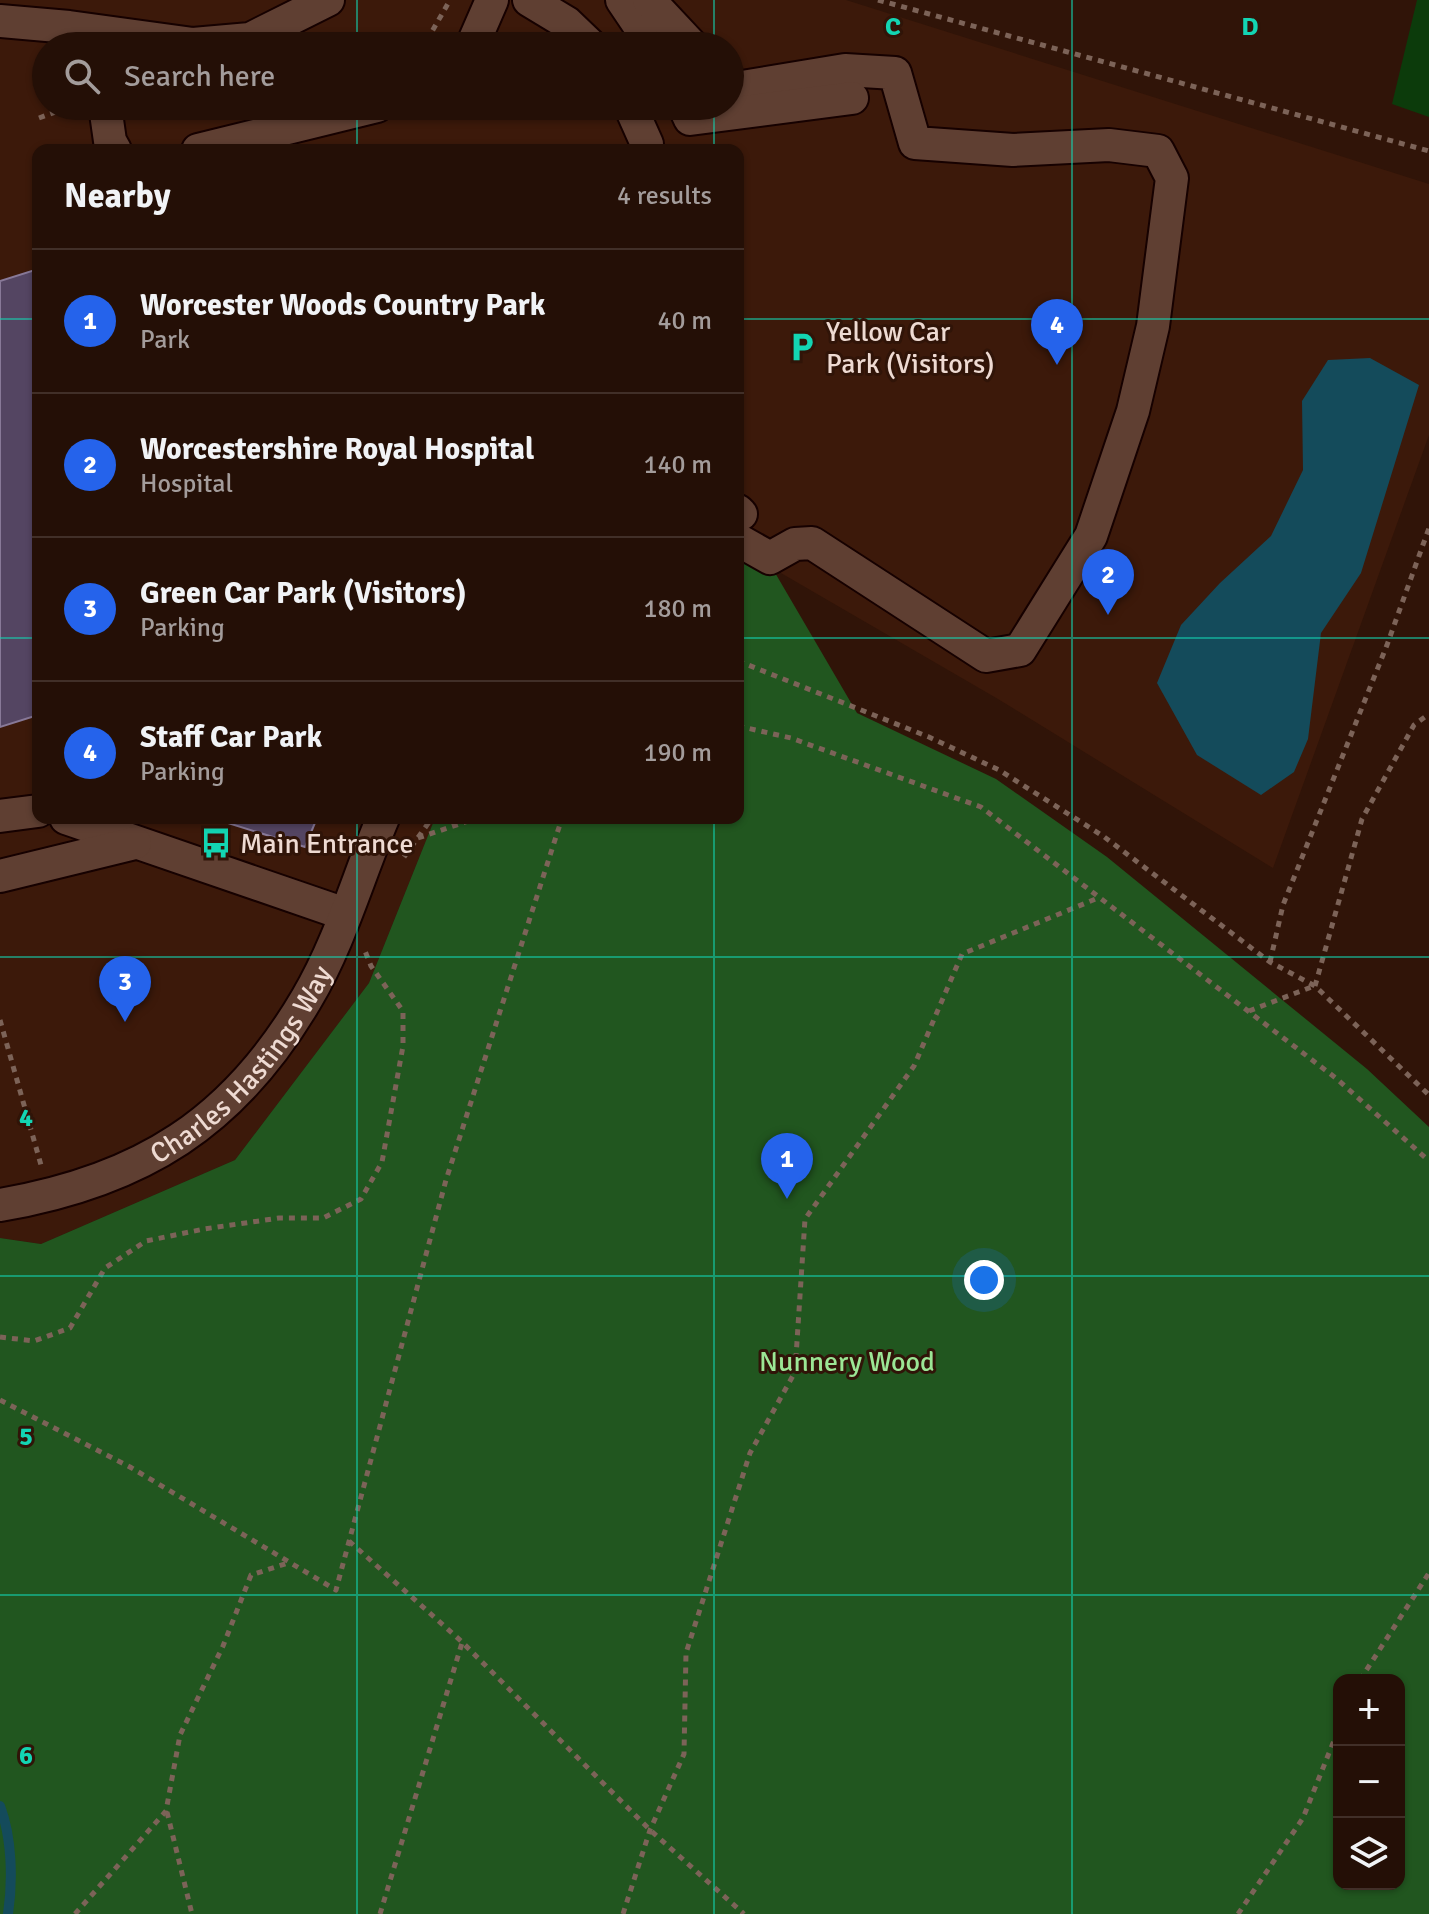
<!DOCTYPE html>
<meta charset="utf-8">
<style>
:root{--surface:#240f06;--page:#2c1810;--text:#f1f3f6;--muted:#a39c9b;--line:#412f28;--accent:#2563eb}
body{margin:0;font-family:Signika,sans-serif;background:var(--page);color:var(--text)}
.controls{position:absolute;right:24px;bottom:24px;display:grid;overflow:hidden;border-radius:16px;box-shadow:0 2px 6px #0004}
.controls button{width:72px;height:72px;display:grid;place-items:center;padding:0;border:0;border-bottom:2px solid var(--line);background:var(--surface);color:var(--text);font:40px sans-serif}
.you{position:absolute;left:984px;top:1280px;width:28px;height:28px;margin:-20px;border:6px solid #fff;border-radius:50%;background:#1a73e8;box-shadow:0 0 0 12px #1a73e833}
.badge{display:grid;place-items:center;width:52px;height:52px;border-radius:50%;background:var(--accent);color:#fff;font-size:26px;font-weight:700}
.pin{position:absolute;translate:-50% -66px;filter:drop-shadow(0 2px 4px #0008)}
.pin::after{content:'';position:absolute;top:42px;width:28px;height:24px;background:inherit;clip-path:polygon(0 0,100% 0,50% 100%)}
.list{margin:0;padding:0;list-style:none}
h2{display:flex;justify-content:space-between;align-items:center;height:104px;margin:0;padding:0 32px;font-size:34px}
h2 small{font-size:26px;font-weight:400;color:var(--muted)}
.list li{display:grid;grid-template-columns:52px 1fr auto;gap:24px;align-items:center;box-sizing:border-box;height:144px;padding:0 32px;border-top:2px solid var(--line)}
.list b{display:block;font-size:30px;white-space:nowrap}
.list p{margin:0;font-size:26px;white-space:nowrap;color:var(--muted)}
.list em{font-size:26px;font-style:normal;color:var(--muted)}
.icon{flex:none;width:44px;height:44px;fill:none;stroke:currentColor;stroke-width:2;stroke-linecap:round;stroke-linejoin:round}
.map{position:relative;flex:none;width:1429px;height:1914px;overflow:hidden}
.search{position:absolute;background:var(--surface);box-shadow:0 2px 6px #0004;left:32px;top:32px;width:712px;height:88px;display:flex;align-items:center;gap:20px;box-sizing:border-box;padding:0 28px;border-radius:44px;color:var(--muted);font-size:30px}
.panel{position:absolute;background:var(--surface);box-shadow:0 2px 6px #0004;left:32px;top:144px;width:712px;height:680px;border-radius:16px}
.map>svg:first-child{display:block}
.built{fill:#3c190a;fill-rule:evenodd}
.green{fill:#0c3b0b}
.forest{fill:#21561f;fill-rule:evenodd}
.water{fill:#144b5b}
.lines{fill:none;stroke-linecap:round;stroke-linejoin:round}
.stream{stroke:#144b5b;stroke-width:10}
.building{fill:#544562;stroke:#887998;stroke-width:2}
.minor-casing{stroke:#160100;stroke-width:36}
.path{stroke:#7c6358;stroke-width:5;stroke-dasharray:6 6;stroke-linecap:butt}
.minor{stroke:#5f3f32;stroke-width:32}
.grid{fill:none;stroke:#13d5b3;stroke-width:2;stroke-opacity:0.55}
.labels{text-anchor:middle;stroke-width:6;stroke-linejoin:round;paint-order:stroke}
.poi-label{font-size:28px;fill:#eedad2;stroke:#301408;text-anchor:start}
.street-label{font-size:28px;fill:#eedad2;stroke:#301408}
.park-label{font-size:28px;fill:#9be695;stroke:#301408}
.grid-label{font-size:26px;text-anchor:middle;font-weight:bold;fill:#13d5b3;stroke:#301408;stroke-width:6;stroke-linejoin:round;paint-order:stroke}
</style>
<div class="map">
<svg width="1429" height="1914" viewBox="0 0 1429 1914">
<rect width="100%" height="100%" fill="#301408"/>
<path class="built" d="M0,0H846L1429,184V435L1273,868L998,699L738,548V150H38V818H435L369,983L235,1160L41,1244L0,1238ZM46,46H730V106H46Z"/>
<path class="green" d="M1417,0H1429V117L1392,104Z"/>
<path class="forest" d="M738,548L774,571L857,713L996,779L1107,857L1367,1069L1429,1127V1914H0V1238L41,1244L235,1160L369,983L435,818H738ZM1339,1680H1399V1884H1339Z"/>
<path class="water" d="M1370,358L1419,385L1361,573L1321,633L1308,739L1294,772L1261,795L1197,755L1157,683L1181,625L1220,583L1271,536L1303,470L1302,401L1328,360Z"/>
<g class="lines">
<path class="stream" d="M0,1806C12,1838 13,1880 8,1914"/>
</g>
<g class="building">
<path d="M38,269V715L0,727V281Z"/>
<path d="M212,818H317L305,847Z"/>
</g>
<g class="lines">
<g class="minor-casing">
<g id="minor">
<path d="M529,0L567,23L591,46"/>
<path d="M622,0L653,46"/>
<path d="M649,0L692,46"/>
<path d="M0,21L69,27L193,44L250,39L328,0"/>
<path d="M472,46L492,0"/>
<path d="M730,89L845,70L895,73L915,143L1013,150L1109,145L1158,151L1172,178L1153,326L1133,411L1091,536L1020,650L986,656L812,543L795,544L770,558L738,540"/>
<path d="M105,106L110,141L115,150"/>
<path d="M630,106L647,144V150"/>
<path d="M684,106L690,119L852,98"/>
<path d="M198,150L377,106"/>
<path d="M738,511L741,514"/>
<path d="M0,816L38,811"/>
<path d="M66,818L345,914"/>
<path d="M0,876L135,843"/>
<path id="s1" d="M0,1205C141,1181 234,1123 307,998C340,942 358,877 383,818"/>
</g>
</g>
<g class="path">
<path d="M878,0L1429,151"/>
<path d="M317,45L348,35H430L450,0"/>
<path d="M39,118L72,106"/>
<path d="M738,661L929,737L999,770L1103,836L1270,962L1315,986L1429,1095"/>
<path d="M738,726L791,738L981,807L1337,1079L1429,1161"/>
<path d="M418,838L477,818"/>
<path d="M404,857L432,818"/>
<path d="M1270,962L1283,905L1387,645L1429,528"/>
<path d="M1315,986L1362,819L1414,725L1429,714"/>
<path d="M1249,1011L1314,986"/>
<path d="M0,1020L41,1165"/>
<path d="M0,1337L34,1341L70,1328L105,1268L146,1241L204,1229L279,1218H323L361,1199L382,1162L403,1046V1011L371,966L365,951"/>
<path d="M0,1400L130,1467L336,1590L446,1180L562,818"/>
<path d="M349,1541L462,1642L650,1830L744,1914"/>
<path d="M1360,1680L1429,1573"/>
<path d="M167,1812L192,1914"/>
<path d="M75,1914L166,1811L180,1735L223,1646L251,1575L291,1562"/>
<path d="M380,1914L462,1643"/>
<path d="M623,1914L650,1830L684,1754L686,1653L750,1453L795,1372L805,1219L914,1066L962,954L1098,898"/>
<path d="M1238,1914L1303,1818L1339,1728"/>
</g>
<use href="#minor" class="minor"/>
</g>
<path class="grid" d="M357,0V46M714,0V46M1072,0V1914M357,106V150M714,106V150M0,319H38M738,319H1429M0,638H38M738,638H1429M357,818V1914M714,818V1914M0,957H1429M0,1276H1429M0,1595H1429"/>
<defs>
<g id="parking-bare" transform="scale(2.4)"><path d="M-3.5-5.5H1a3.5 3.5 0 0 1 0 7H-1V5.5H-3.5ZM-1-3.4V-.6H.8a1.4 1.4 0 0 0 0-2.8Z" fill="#13d5b3" stroke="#301408" stroke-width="2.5" paint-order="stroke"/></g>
<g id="bus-bare" transform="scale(2.4)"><path d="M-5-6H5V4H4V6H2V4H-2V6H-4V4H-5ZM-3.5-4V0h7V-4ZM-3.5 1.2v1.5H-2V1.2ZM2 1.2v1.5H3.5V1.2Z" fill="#13d5b3" stroke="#301408" stroke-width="2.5" paint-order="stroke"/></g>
</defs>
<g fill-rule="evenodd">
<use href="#parking-bare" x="802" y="347"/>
<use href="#bus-bare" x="216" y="843"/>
</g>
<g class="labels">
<g class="poi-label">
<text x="826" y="341">Yellow Car<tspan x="826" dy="32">Park (Visitors)</tspan></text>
<text x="240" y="853">Main Entrance</text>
</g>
<g class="street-label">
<text dy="10" stroke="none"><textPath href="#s1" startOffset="290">Charles Hastings Way</textPath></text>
</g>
<g class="park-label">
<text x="847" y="1371">Nunnery Wood</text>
</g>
</g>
<g class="grid-label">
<text x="893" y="35">C</text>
<text x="1250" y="35">D</text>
<text x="26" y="1126">4</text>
<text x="26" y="1445">5</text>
<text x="26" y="1764">6</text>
</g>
</svg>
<div class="controls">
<button>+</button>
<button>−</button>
<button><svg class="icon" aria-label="layers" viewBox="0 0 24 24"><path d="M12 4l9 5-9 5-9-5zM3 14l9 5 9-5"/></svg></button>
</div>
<div class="you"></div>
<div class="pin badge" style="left:787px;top:1199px">1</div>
<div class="pin badge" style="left:1108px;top:615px">2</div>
<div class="pin badge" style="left:125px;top:1022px">3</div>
<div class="pin badge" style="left:1057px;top:365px">4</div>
<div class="search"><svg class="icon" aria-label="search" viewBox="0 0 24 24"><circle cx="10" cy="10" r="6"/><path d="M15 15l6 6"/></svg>Search here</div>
<section class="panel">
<h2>Nearby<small>4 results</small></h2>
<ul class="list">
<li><span class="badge">1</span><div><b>Worcester Woods Country Park</b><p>Park</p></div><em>40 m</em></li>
<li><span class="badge">2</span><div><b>Worcestershire Royal Hospital</b><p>Hospital</p></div><em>140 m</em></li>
<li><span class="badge">3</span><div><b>Green Car Park (Visitors)</b><p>Parking</p></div><em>180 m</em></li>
<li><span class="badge">4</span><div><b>Staff Car Park</b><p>Parking</p></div><em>190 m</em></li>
</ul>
</section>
</div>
